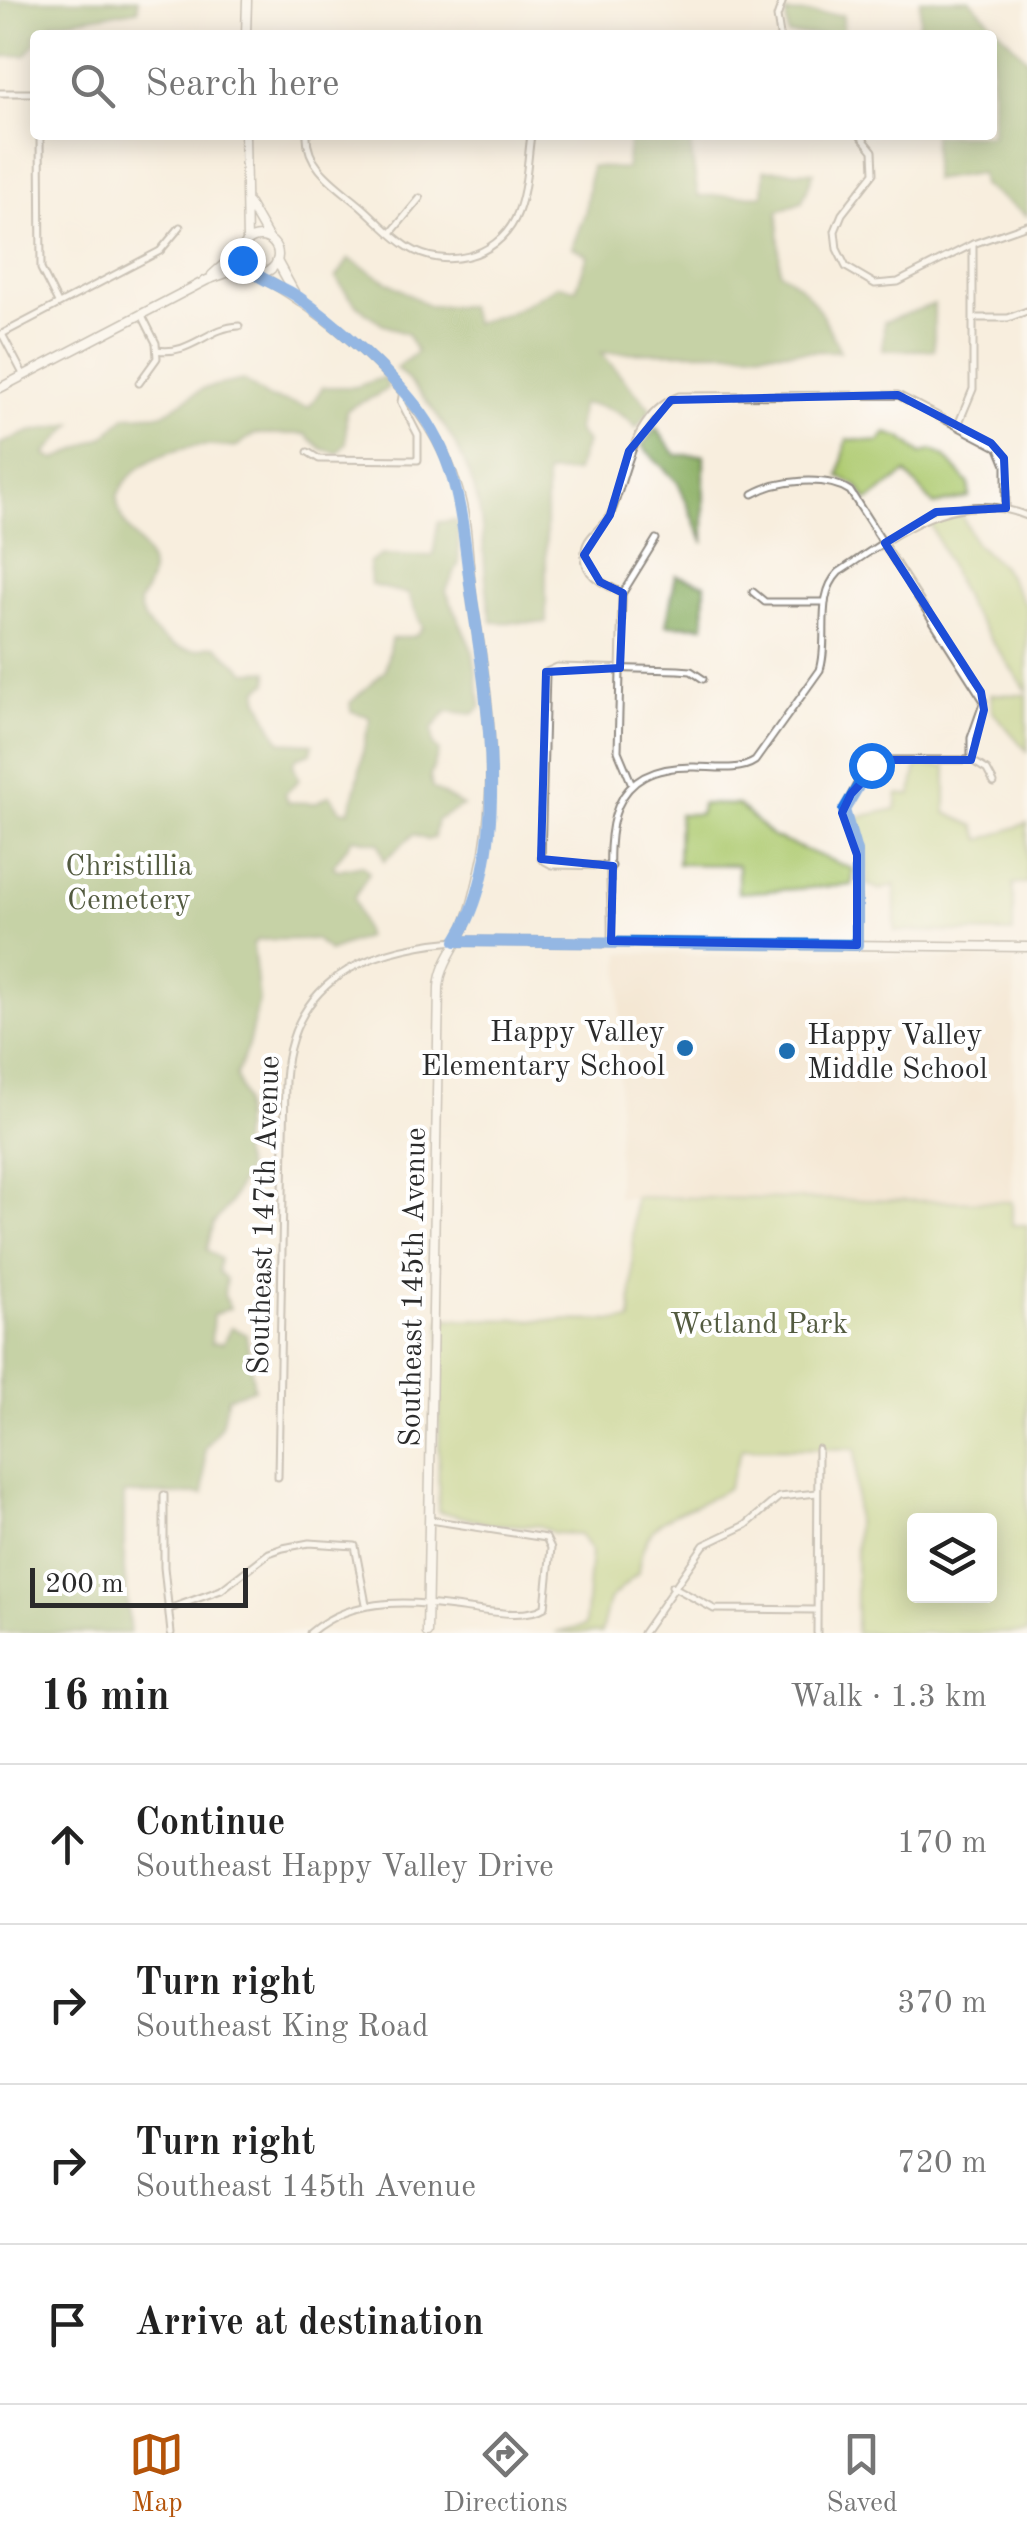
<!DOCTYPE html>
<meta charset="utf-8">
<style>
:root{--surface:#fff;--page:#f2f2f2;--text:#222;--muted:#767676;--line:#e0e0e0;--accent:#b45309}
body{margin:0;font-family:"Old Standard TT",serif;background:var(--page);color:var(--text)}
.controls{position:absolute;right:30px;bottom:30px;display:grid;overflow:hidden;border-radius:10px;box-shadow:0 5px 25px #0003}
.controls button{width:90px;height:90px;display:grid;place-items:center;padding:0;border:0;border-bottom:2px solid var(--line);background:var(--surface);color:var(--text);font:50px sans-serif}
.scale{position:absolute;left:30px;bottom:25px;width:218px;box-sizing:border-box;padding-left:10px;border:5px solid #2b2b2b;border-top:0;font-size:28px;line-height:35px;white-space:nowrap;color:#2b2b2b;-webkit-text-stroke:8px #fff;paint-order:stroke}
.stop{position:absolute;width:30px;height:30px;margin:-22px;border:8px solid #1a73e8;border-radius:50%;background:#fff}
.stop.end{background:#1a73e8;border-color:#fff;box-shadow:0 2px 10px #0008}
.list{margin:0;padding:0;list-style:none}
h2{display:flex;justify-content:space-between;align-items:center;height:130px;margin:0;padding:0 40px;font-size:42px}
h2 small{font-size:32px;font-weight:400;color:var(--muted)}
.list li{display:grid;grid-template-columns:65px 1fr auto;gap:30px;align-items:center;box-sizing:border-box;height:160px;padding:0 40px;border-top:2px solid var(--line)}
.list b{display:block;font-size:38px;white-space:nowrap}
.list p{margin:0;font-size:32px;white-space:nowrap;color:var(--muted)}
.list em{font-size:32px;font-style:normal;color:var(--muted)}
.icon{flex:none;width:55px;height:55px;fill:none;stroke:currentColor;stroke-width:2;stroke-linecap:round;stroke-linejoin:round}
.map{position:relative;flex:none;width:1027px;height:1633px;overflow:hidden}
.search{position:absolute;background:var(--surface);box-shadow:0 5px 25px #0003;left:30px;right:30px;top:30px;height:110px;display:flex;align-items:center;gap:25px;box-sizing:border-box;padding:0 35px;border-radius:10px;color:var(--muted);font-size:38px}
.sheet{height:770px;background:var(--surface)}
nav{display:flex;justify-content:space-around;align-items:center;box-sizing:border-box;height:140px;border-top:2px solid var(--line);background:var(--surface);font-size:28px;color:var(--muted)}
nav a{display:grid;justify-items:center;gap:5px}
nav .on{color:var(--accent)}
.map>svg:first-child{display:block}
.built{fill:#ecd7ba}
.green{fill:#afcb71;stroke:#6d7b4e;stroke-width:2.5;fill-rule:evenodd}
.forest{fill:#8baf63;stroke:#5b6d47;stroke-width:2.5}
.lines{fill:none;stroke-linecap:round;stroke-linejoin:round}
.street-casing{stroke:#928c84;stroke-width:9}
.secondary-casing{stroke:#928c84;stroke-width:11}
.street{stroke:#fff;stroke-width:5}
.secondary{stroke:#fff;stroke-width:8}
.route{stroke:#1a73e8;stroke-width:12}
.marked{fill:none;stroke:#1d4ed8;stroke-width:8;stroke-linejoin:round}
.poi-dot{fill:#1f6fb2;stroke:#fff;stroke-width:4}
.labels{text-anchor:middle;stroke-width:8;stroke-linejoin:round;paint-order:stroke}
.park-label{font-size:30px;fill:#535b40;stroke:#fff}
.poi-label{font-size:30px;fill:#2b2b2b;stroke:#fff;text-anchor:end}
.street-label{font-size:30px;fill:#2b2b2b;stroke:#fff}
</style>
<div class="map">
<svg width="1027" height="1633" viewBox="0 0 1027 1633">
<rect width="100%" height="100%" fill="#fff"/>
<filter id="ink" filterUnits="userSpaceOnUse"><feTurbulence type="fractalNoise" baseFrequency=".01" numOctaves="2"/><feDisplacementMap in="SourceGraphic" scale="20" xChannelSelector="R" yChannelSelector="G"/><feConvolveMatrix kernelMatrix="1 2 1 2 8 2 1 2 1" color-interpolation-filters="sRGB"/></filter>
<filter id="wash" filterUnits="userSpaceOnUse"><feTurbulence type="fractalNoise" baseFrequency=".0048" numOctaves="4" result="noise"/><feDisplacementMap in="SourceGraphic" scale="40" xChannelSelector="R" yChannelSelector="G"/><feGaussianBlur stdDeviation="2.25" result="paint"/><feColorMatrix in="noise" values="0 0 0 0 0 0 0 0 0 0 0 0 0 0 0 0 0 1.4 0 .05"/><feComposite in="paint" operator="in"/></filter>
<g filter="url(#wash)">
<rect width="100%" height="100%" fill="#f8eede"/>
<path class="built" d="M621,953L1015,959L1012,1202L617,1197Z"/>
<g class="green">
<path d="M886,433L902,438L921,454L932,450L945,457L969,484V497L934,505L906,473L868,501L857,486L839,476L847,439L879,442Z"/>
<path d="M961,513L975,543L1002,566L1027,608V691L968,607L930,523Z"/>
<path d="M991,694L1027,695V751L992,711Z"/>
<path d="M917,766L946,767V813L975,826L981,840L1027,823V883L1013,884V933L895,931V885L880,890L867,884V856L858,817L896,809L898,794L911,795Z"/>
<path d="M701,804L738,805L773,837L853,869L852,885L738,893V865L678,864L679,814H700Z"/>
<path d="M634,1197L1012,1202V1225H1027V1633H856V1449L742,1448L728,1488C685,1517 644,1508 638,1573L609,1600L601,1633H555L585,1626L591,1551L580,1534L554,1533L540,1526L490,1524L438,1511L441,1319L631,1321ZM914,1520H990V1596H914Z"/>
</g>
<g class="forest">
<path d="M0,0H138V10L53,23L42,35H35V44L26,55L0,57Z"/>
<path d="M920,0H970L1027,59V216L982,185L980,173L933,180V135H992V35H912L920,22Z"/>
<path d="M786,13L843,15V35H788Z"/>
<path d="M630,135L689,136L698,196L763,195L764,170L814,172L802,202L778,211L780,272C813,290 824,318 840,351L601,353L651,409L636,428C623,411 602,405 581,404L577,431L586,442L576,472L546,473V623L492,622C485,592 485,560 482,529C476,466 440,411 396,368L417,352L407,334C377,325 353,305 336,278L349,259L429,306H468L474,323L511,312L559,285L576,289L588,255L572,247L585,213L591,166L626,169Z"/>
<path d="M934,304V350H883L884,322Z"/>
<path d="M384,377L388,387C376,400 359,400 346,411V443L338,453L322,449L305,434H254L235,448C193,439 132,456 117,498C120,545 175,549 139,602C140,625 168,649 192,650C201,651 206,644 216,646L246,672L268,671V683L259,689L258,697L277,737L282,742L313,744L311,753L296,758L293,764L299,780L285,794L288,802L315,803L330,795L340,810L349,811C361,781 360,752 370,721L368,716L351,711L350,703L385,671L391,639L415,636L423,628L408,594L371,585L369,563L382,555L433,556L438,522L454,520L458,525L459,563L446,591L473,652L481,707L473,714L447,711L432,729L433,745L439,752L430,776L432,788L463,806L437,820L434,838L427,840L414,834L384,861L379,843L353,838L333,866L337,870L362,865L369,873L354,898L366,937L329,951L315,939L258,940L253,944L259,1000L248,1046L236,1075L244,1102L241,1152L246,1170L229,1205L213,1224L207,1250L220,1259L218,1271L226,1279L224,1295L230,1308L213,1315L211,1343H223L231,1327L246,1334L254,1389L228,1397L221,1426L205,1449L204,1494H124V1569L130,1633H0V444L29,432L73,424L45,454L55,460L105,436L126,416L163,414L204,388L243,380L267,397L309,407L323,387H356Z"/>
<path d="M656,428L676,455H704V543L678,483L642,446Z"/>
<path d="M676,575L705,584L704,626L666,625Z"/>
</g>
</g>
<g filter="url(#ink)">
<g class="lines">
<g class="street-casing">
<g id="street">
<path d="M780,35L777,17L783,0"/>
<path d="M0,93H35"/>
<path d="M40,135L41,269L58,303"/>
<path d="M307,135C306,168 338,186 361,206C376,219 391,236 408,247C444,270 496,258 515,219C527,194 527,162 531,135"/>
<path d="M860,135L873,151L874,173L842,214L835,231L837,249L846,267L875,284L898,282L973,244L1027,225"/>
<path d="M391,233L420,198"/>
<path d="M974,318H1008L1027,311"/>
<path d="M2,334L24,376"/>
<path d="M0,335L160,251L180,227"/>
<path d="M157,350C190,356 208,327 239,326"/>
<path d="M139,383L157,358L156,343L142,315"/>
<path d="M958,425L973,389V244"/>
<path d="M308,452L319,459L418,460V435L401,402L403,391"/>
<path d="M753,494C777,480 826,475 850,491L984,701L971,738V760H883L859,780L844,810L857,855V945"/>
<path d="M753,592L765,602H825"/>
<path d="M622,594L656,539"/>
<path d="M971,760L987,770L994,783"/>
<path d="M631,782L618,751L622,594C608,584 587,580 585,558C582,536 603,530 611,513C628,473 631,415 679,396L898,395L999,448L1006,465V508"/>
<path d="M612,866L552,865L541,859L546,672L557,667L678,670L691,671L703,679"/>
<path d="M611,941C614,862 585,765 695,767C714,767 739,772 755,761L820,670C830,639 814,597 839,572C899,533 953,486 1027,516"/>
<path d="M278,1477L285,1081C291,979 366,949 455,941"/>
<path d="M164,1495V1567L171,1633"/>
<path d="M672,1586L714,1609L816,1610"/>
<path d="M169,1609L221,1590L269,1553L283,1548L309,1543L355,1546L366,1604"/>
<path d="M310,1633C386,1568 504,1633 545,1607L551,1548L546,1538L430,1520"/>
<path d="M643,1633L704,1545L746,1525L779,1497L817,1493"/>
<path d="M817,1633L818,1449"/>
</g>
</g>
<g class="secondary-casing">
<g id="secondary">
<path d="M246,35L247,0"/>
<path d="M245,135L247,242"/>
<path d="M249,204L269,239"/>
<circle cx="260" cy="255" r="18"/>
<path d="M277,261L294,292"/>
<path d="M256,273C339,322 430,395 458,490C470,529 467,571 474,611C488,692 498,770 484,852C479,876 474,902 465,925C456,948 441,962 439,987L427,1633"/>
<path d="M212,275L242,248"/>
<path d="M0,388L207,280L232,271L252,272"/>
<path d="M456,941L1027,947"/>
</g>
</g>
<use href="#street" class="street"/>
<use href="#secondary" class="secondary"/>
</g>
</g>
<g class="lines" filter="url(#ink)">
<path class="route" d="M242,260C253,279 281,285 298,297C336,324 387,369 415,405C462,463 462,529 472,599C487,696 513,853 456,941L857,945V855L844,810L871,765"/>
</g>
<path d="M0 0H1027V1633H0ZM898,395L991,443L1004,458L1006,508L936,512L885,543L981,692L984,710L971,760H883L851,794L842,813L857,855V945L611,941L613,866L541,859L546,672L620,668L623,593L600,582L584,555L610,515L629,451L671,400Z" fill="#f8eede" fill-opacity=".55" fill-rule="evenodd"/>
<path class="marked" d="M898,395L991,443L1004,458L1006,508L936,512L885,543L981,692L984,710L971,760H883L851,794L842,813L857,855V945L611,941L613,866L541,859L546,672L620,668L623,593L600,582L584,555L610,515L629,451L671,400Z"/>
<g class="poi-dot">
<circle cx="685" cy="1048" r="10"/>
<circle cx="787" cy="1051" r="10"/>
</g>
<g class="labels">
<g class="park-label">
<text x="129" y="875">Christillia<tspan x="129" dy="34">Cemetery</tspan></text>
<text x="759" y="1333">Wetland Park</text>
</g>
<g class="poi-label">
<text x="665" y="1041">Happy Valley<tspan x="665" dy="34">Elementary School</tspan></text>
<text x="807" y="1044" text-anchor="start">Happy Valley<tspan x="807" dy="34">Middle School</tspan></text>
</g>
<g class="street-label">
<text transform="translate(263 1215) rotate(-88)" y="10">Southeast 147th Avenue</text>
<text transform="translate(412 1287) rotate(-89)" y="10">Southeast 145th Avenue</text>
</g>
</g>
</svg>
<div class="controls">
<button><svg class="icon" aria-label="layers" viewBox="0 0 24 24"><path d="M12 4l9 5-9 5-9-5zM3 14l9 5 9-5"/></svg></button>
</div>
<div class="scale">200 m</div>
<div class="stop" style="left:871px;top:765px"></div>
<div class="stop end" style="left:242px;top:260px"></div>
<div class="search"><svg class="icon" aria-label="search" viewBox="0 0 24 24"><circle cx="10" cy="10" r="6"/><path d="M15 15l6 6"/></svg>Search here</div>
</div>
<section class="sheet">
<h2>16 min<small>Walk · 1.3 km</small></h2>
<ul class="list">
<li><svg class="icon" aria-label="ahead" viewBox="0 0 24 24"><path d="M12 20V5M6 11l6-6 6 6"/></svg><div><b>Continue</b><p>Southeast Happy Valley Drive</p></div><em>170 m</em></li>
<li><svg class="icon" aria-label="right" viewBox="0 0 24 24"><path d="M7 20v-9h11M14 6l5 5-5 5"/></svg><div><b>Turn right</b><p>Southeast King Road</p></div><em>370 m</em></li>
<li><svg class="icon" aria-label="right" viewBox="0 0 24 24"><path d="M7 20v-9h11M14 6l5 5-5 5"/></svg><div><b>Turn right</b><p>Southeast 145th Avenue</p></div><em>720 m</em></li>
<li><svg class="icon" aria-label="arrive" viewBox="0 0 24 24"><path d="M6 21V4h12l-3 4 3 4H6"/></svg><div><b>Arrive at destination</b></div></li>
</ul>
</section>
<nav>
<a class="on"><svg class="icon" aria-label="map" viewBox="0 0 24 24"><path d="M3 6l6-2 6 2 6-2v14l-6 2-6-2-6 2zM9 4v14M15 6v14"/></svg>Map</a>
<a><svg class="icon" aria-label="directions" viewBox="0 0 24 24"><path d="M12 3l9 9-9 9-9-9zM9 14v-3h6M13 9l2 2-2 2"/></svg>Directions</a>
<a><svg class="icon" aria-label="saved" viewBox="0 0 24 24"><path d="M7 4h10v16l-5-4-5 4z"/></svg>Saved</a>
</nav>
